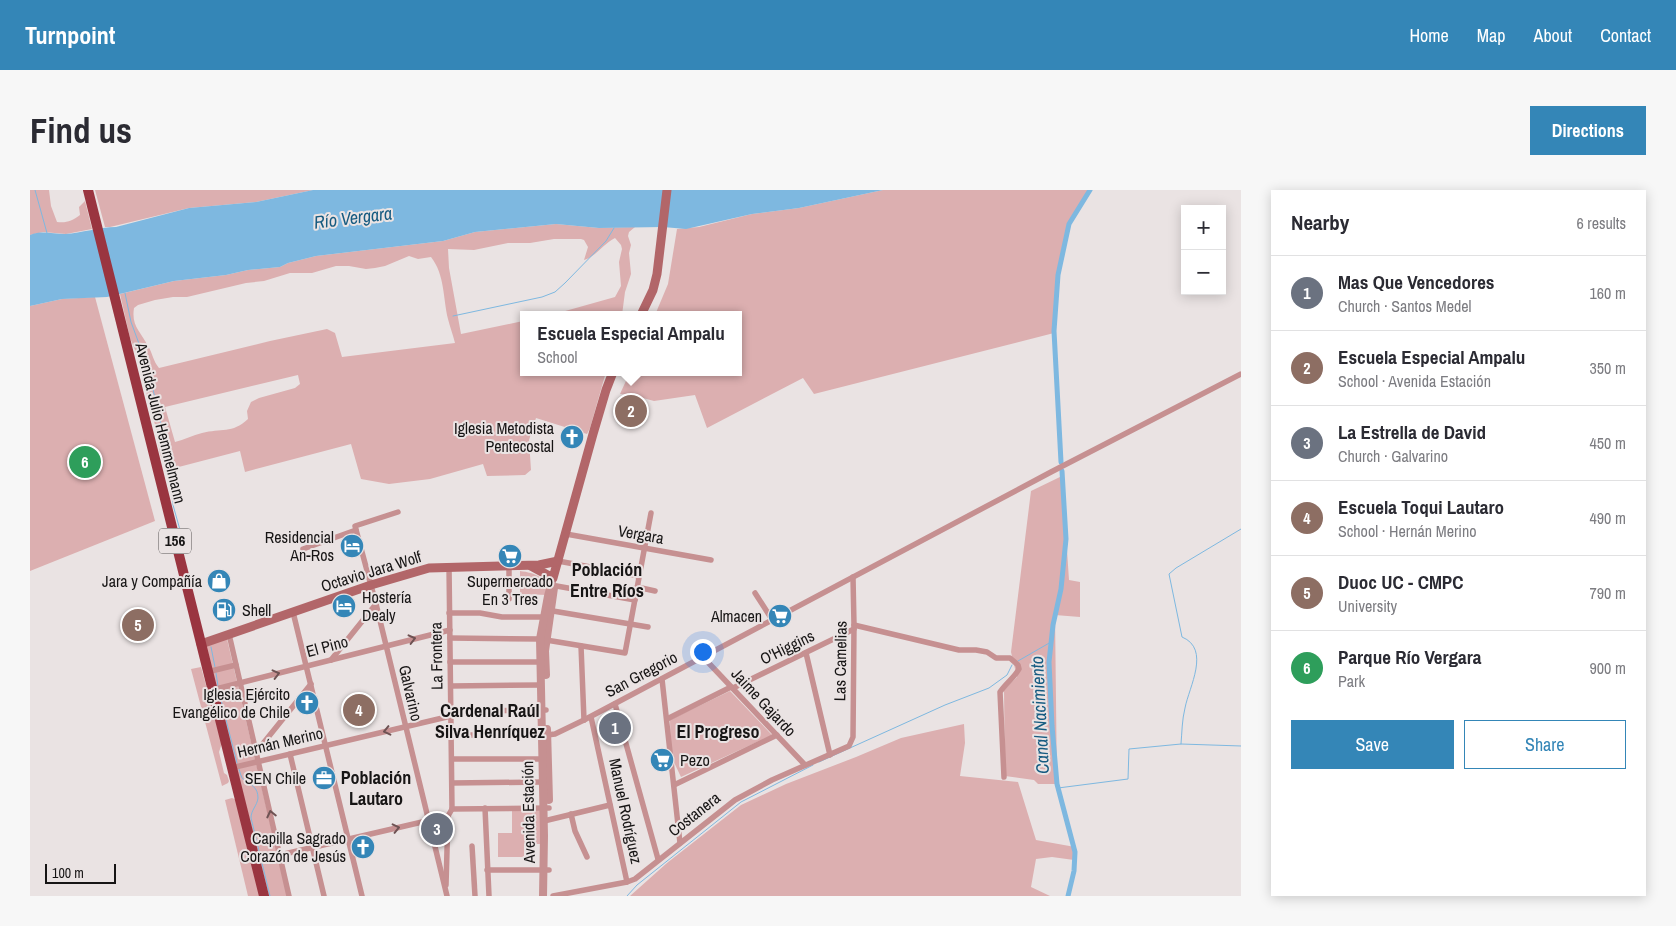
<!DOCTYPE html>
<meta charset="utf-8">
<style>
:root{--surface:#fff;--page:#f7f7f7;--text:#2b2b33;--muted:#7c7c81;--line:#e1e1e2;--accent:#3486b7}
body{margin:0;font-family:"Archivo Narrow",sans-serif;background:var(--page);color:var(--text)}
.controls{position:absolute;right:15px;top:15px;display:grid;overflow:hidden;border-radius:0px;box-shadow:0 2px 12px #0003}
.controls button{width:45px;height:45px;display:grid;place-items:center;padding:0;border:0;border-bottom:1px solid var(--line);background:var(--surface);color:var(--text);font:25px sans-serif}
.scale{position:absolute;left:15px;bottom:12px;width:71px;box-sizing:border-box;padding-left:5px;border:2px solid #171515;border-top:0;font-size:14px;line-height:18px;white-space:nowrap;color:#171515;-webkit-text-stroke:4px #eae3e3;paint-order:stroke}
.you{position:absolute;left:672px;top:461px;width:18px;height:18px;margin:-12px;border:4px solid #fff;border-radius:50%;background:#1a73e8;box-shadow:0 0 0 8px #1a73e833}
.badge{display:grid;place-items:center;width:32px;height:32px;border-radius:50%;background:var(--accent);color:#fff;font-size:16px;font-weight:700}
.pin{position:absolute;translate:-50% -50%;border:2px solid #fff;box-shadow:0 1px 5px #0006}
.popup{position:absolute;left:490px;top:121px;width:222px;height:65px;box-sizing:border-box;display:grid;place-content:center;border-radius:0px;background:var(--surface);filter:drop-shadow(0 1px 4px #0005);font-size:16px;white-space:nowrap;color:var(--muted)}
.popup b{font-size:19px;color:var(--text)}
.popup::after{content:'';position:absolute;left:50%;top:100%;margin-left:-10px;border:10px solid transparent;border-top-color:var(--surface)}
.list{margin:0;padding:0;list-style:none}
h2{display:flex;justify-content:space-between;align-items:center;height:65px;margin:0;padding:0 20px;font-size:21px}
h2 small{font-size:16px;font-weight:400;color:var(--muted)}
.list li{display:grid;grid-template-columns:32px 1fr auto;gap:15px;align-items:center;box-sizing:border-box;height:75px;padding:0 20px;border-top:1px solid var(--line)}
.list b{display:block;font-size:19px;white-space:nowrap}
.list p{margin:0;font-size:16px;white-space:nowrap;color:var(--muted)}
.list em{font-size:16px;font-style:normal;color:var(--muted)}
.actions{display:flex;gap:10px;padding:15px 20px}
.actions a{flex:1;padding:11px 0;border:1px solid var(--accent);border-radius:0px;text-align:center;font-size:18px;color:var(--accent)}
.actions .main{background:var(--accent);color:#fff}
.map{position:relative;flex:none;width:1211px;height:706px;overflow:hidden;border-radius:0px}
header{display:flex;align-items:center;gap:30px;box-sizing:border-box;height:70px;padding:0 25px;background:var(--accent);color:#fff}
header strong{font-size:24px}
nav{display:flex;gap:28px;margin-inline-start:auto;font-size:18px}
.intro{display:flex;align-items:center;justify-content:space-between;box-sizing:border-box;height:120px;padding:0 30px}
h1{margin:0;font-size:35px}
.button{padding:12px 22px;border-radius:0px;background:var(--accent);color:#fff;font-size:18px;font-weight:700}
main{display:flex;gap:30px;padding:0 30px}
aside{flex:1;background:var(--surface);border-radius:0px;box-shadow:0 2px 12px #0003}
.map>svg:first-child{display:block}
.green{fill:#dcafb0;fill-rule:evenodd}
.water{fill:#7eb8e0}
.lines{fill:none;stroke-linecap:round;stroke-linejoin:round}
.stream{stroke:#7eb8e0;stroke-width:1}
.canal{stroke:#7eb8e0;stroke-width:5}
.minor{stroke:#c69091;stroke-width:5.5}
.tertiary{stroke:#c69091;stroke-width:8}
.secondary{stroke:#b26669;stroke-width:9}
.trunk{stroke:#9a3540;stroke-width:10}
.oneway{stroke:#6e5253}
.labels{text-anchor:middle;stroke-width:4;stroke-linejoin:round;paint-order:stroke}
.shield{fill:#eae3e3;stroke:#565353;stroke-width:1}
.shield-label{font-size:15px;font-weight:bold;fill:#171515}
.street-label{font-size:16px;fill:#171515;stroke:#eae3e3}
.poi-label{font-size:16px;fill:#171515;stroke:#eae3e3;text-anchor:end}
.water-label{font-size:18px;font-style:italic;fill:#165b81;stroke:#eae3e3}
.neighbourhood-label{font-size:18px;font-weight:bold;fill:#171515;stroke:#eae3e3}
</style>
<header>
<strong>Turnpoint</strong>
<nav><a>Home</a><a>Map</a><a>About</a><a>Contact</a></nav>
</header>
<div class="intro"><h1>Find us</h1><a class="button">Directions</a></div>
<main>
<div class="map">
<svg width="1211" height="706" viewBox="0 0 1211 706">
<rect width="100%" height="100%" fill="#eae3e3"/>
<g class="green">
<path d="M0,0H19L21,16L27,32C37,33 42,31 50,25L49,17L55,11L62,39L36,44L13,42L0,45Z"/>
<path d="M65,0H283L226,12L159,18L80,37H75Z"/>
<path d="M853,0H1060L1039,34L1028,85L1024,143L784,204L773,188L677,238L665,205L624,211L602,205L590,204L600,182H708V125H625L638,94L647,39L669,37L722,24L769,18Z"/>
<path d="M526,34L569,38L605,37L599,42L598,46L601,55L599,63L601,84L595,102L592,125H521L585,107L591,96L589,72L592,59L591,55L585,48C574,53 567,66 554,70L558,57L554,50L551,49H524L500,53H478L444,60L418,59L419,78L431,144L493,131L494,182H576L560,238L557,244L506,228L499,250L501,280L495,285L457,286L453,274L400,289L359,294L331,289L321,254L215,282L210,261L141,279L134,273L130,264L126,238L117,207L115,188L111,174L100,148L90,104L144,91L196,85L218,80L250,77L258,73L286,66L413,51L445,42ZM379,66L388,69L401,67C415,85 413,108 418,129C420,137 423,145 425,153L312,167L305,143L297,139L240,151L129,178C123,171 123,164 118,156C111,142 101,136 104,118L108,115L125,110L143,107H157L216,93L234,91L260,83H282L306,76H319L336,79L345,78L355,76ZM268,185L270,194L265,198L229,208L221,212L217,221L218,229C202,244 191,238 172,243C163,245 154,250 145,252L135,217Z"/>
<path d="M65,107L125,331L0,381V116L32,109Z"/>
<path d="M1032,286L1039,390L1050,392V427L1025,425L1027,594H1008L1004,590L975,586L974,500L987,487L981,462L1001,301Z"/>
<path d="M490,381C505,383 518,387 517,405L490,404Z"/>
<path d="M197,449L257,706H239L175,454Z"/>
<path d="M171,477L192,553L189,562L194,583L197,585L199,591L198,593L192,596L161,479Z"/>
<path d="M700,501L742,545L651,587L641,566L640,530Z"/>
<path d="M934,534L935,553L930,586L988,592L1006,650L1045,657L1044,670L1022,667L1006,669L1001,697L1020,706H600L637,673L711,615L756,594L826,567L871,548Z"/>
<path d="M202,608L207,610L231,706H218L195,610Z"/>
<path d="M482,621H510V654H494V667H468V643H482Z"/>
</g>
<path class="water" d="M283,0H853L769,18L722,24L656,39L633,37L569,38L526,34L445,42L413,51L286,66L258,73L250,77L218,80L196,85L144,91L77,107L32,109L0,116V45C12,40 22,44 35,44C52,43 69,37 86,37L159,18L226,12Z"/>
<g class="lines">
<g class="stream">
<path d="M5,0L17,43"/>
<path d="M95,103L101,132L118,178L132,238L140,285L143,315L152,347L153,362"/>
<path d="M423,126L512,107L525,102L535,93L576,51L584,38"/>
<path d="M181,457L185,477"/>
<path d="M988,471L1021,452"/>
<path d="M186,483L188,496"/>
<path d="M189,502L207,573"/>
<path d="M1151,554C1152,542 1152,530 1155,518C1159,497 1181,459 1152,447L1139,384L1146,378L1211,339"/>
<path d="M789,572L915,515L959,498L977,485L982,475"/>
<path d="M209,579C210,582 211,588 214,590C221,595 228,597 228,608C227,616 221,620 221,628L240,706"/>
<path d="M1028,598L1098,589L1099,559L1151,554L1211,556"/>
<path d="M597,706L607,695L711,612L783,575"/>
</g>
<g class="canal">
<path d="M1031,272L1024,141L1028,85L1039,34L1060,0"/>
<path d="M1032,281L1036,349L1031,399L1023,435L1019,472L1022,536L1027,594L1045,662L1044,681L1038,706"/>
</g>
<g class="minor">
<path d="M368,322L325,336L346,414L417,706"/>
<path d="M536,344L681,370"/>
<path d="M273,359L326,340"/>
<path d="M528,371L609,386"/>
<path d="M521,395L605,410"/>
<path d="M607,397L625,401"/>
<path d="M725,403L743,431"/>
<path d="M479,409V377"/>
<path d="M517,420L618,437"/>
<path d="M263,422L332,706"/>
<path d="M419,423H450L472,427H513"/>
<path d="M824,435L929,460H946L957,462L966,468H980L988,475L989,479C984,488 976,493 970,502L974,587"/>
<path d="M199,444L259,706"/>
<path d="M420,448L510,449L595,463L621,323"/>
<path d="M551,456L554,530"/>
<path d="M776,463L800,565"/>
<path d="M673,467L775,575"/>
<path d="M301,470L346,414"/>
<path d="M420,472H510"/>
<path d="M177,482L206,475"/>
<path d="M632,489L650,653"/>
<path d="M421,496L511,495"/>
<path d="M703,498L824,439"/>
<path d="M182,500L420,440"/>
<path d="M585,514L628,669"/>
<path d="M421,521L516,520"/>
<path d="M561,527L597,692"/>
<path d="M637,529L701,497"/>
<path d="M421,545H517L525,544L554,530L1021,282L1211,184"/>
<path d="M227,561L281,494"/>
<path d="M260,564L294,706"/>
<path d="M422,569H512"/>
<path d="M201,578L421,526"/>
<path d="M422,593L513,592"/>
<path d="M644,595L747,545"/>
<path d="M455,618L459,706"/>
<path d="M422,619L519,618"/>
<path d="M541,624L545,641L557,667"/>
<path d="M514,631L580,615"/>
<path d="M442,656L445,706"/>
<path d="M250,665L418,626"/>
<path d="M457,680H519"/>
<path d="M416,695L418,626L422,619L419,376"/>
<path d="M523,706L597,692L605,689L705,610L742,590L819,556L823,547L824,435L823,387"/>
</g>
<g class="tertiary">
<path d="M516,485L515,461L524,398"/>
<path d="M517,539L519,610"/>
<path d="M513,706L514,646L510,449L518,406L523,388"/>
</g>
<g class="secondary">
<path d="M611,125L623,100L627,84L637,0"/>
<path d="M501,376L523,388L563,244L576,200L583,182"/>
<path d="M171,454L341,395L399,378L509,375L528,371"/>
</g>
<path class="trunk" d="M58,0L234,706"/>
</g>
<defs><path id="oneway-chevron" d="M-2-3.5L2.5 0L-2 3.5" fill="none" stroke-width="1.6" stroke-linecap="round" stroke-linejoin="round" transform="scale(1.25)"/></defs>
<g class="oneway">
<use href="#oneway-chevron" transform="translate(382 449) rotate(-14)"/>
<use href="#oneway-chevron" transform="translate(246 484) rotate(-14)"/>
<use href="#oneway-chevron" transform="translate(357 541) rotate(167)"/>
<use href="#oneway-chevron" transform="translate(241 624) rotate(-103)"/>
<use href="#oneway-chevron" transform="translate(366 638) rotate(-13)"/>
</g>
<defs>
<g id="church-disc" transform="scale(1.25)"><circle r="9.5" fill="#3486b7" stroke="#eae3e3"/><path d="M-1.2-6h2.4v3.5h3.3v2.4h-3.3V6h-2.4V-.1h-3.3v-2.4h3.3Z" fill="#fff"/></g>
<g id="hotel-disc" transform="scale(1.25)"><circle r="9.5" fill="#3486b7" stroke="#eae3e3"/><path d="M-6-4.5h1.5V1H6V5H4.5V3h-9V5H-6ZM-4 0a1.8 1.8 0 1 1 3.6 0ZM.5 0V-2.5h3Q6-2.5 6 0Z" fill="#fff"/></g>
<g id="supermarket-disc" transform="scale(1.25)"><circle r="9.5" fill="#3486b7" stroke="#eae3e3"/><path d="M-6-5.5h2.5l.6 2H6L4.5 2H-2.5L-4.4-4H-6ZM-1.5 3.2a1.3 1.3 0 1 0 .1 0ZM3 3.2a1.3 1.3 0 1 0 .1 0Z" fill="#fff"/></g>
<g id="shop-disc" transform="scale(1.25)"><circle r="9.5" fill="#3486b7" stroke="#eae3e3"/><path d="M-5-2.5h2.3a2.7 3.5 0 0 1 5.4 0H5L5.5 6h-11ZM-1.5-2.5h3a1.5 2.3 0 0 0-3 0Z" fill="#fff"/></g>
<g id="fuel-disc" transform="scale(1.25)"><circle r="9.5" fill="#3486b7" stroke="#eae3e3"/><path d="M-5.5-6h7V0h2V4h1.3V-2.5L3-4.5l.8-.8L6-3V5H2.5V1h-1V6h-7ZM-4.2-4.7v3.2H.2V-4.7Z" fill="#fff"/></g>
<g id="office-disc" transform="scale(1.25)"><circle r="9.5" fill="#3486b7" stroke="#eae3e3"/><path d="M-6-3h4V-5.5h4V-3h4V5H-6ZM-1-4.5V-3h2v-1.5ZM-6 0V1H6V0Z" fill="#fff"/></g>
</defs>
<g fill-rule="evenodd">
<use href="#church-disc" x="542" y="247"/>
<use href="#hotel-disc" x="322" y="356"/>
<use href="#supermarket-disc" x="480" y="366"/>
<use href="#shop-disc" x="189" y="391"/>
<use href="#hotel-disc" x="314" y="416"/>
<use href="#fuel-disc" x="194" y="420"/>
<use href="#supermarket-disc" x="750" y="426"/>
<use href="#church-disc" x="277" y="513"/>
<use href="#supermarket-disc" x="632" y="570"/>
<use href="#office-disc" x="294" y="588"/>
<use href="#church-disc" x="333" y="657"/>
</g>
<g class="labels">
<rect class="shield" x="129" y="338.5" width="32" height="25" rx="4"/>
<g class="shield-label">
<text x="145" y="356">156</text>
</g>
<g class="street-label">
<text transform="translate(131 233) rotate(76)" y="6">Avenida Julio Hemmelmann</text>
<text transform="translate(611 344) rotate(10)" y="6">Vergara</text>
<text transform="translate(341 381) rotate(-17)" y="6">Octavio Jara Wolf</text>
<text transform="translate(297 456) rotate(-15)" y="6">El Pino</text>
<text transform="translate(757 457) rotate(-26)" y="6">O'Higgins</text>
<text transform="translate(406 466) rotate(-91)" y="6">La Frontera</text>
<text transform="translate(810 471) rotate(-89)" y="6">Las Camelias</text>
<text transform="translate(611 484) rotate(-28)" y="6">San Gregorio</text>
<text transform="translate(381 503) rotate(77)" y="6">Galvarino</text>
<text transform="translate(734 512) rotate(47)" y="6">Jaime Gajardo</text>
<text transform="translate(250 552) rotate(-13)" y="6">Hernán Merino</text>
<text transform="translate(596 621) rotate(78)" y="6">Manuel Rodríguez</text>
<text transform="translate(498 622) rotate(-91)" y="6">Avenida Estación</text>
<text transform="translate(664 624) rotate(-38)" y="6">Costanera</text>
</g>
<g class="poi-label">
<text x="524" y="244">Iglesia Metodista<tspan x="524" dy="18">Pentecostal</tspan></text>
<text x="304" y="353">Residencial<tspan x="304" dy="18">An-Ros</tspan></text>
<text x="172" y="397">Jara y Compañía</text>
<text x="480" y="397" text-anchor="middle">Supermercado<tspan x="480" dy="18">En 3 Tres</tspan></text>
<text x="332" y="413" text-anchor="start">Hostería<tspan x="332" dy="18">Dealy</tspan></text>
<text x="212" y="426" text-anchor="start">Shell</text>
<text x="732" y="432">Almacen</text>
<text x="260" y="510">Iglesia Ejército<tspan x="260" dy="18">Evangélico de Chile</tspan></text>
<text x="650" y="576" text-anchor="start">Pezo</text>
<text x="276" y="594">SEN Chile</text>
<text x="316" y="654">Capilla Sagrado<tspan x="316" dy="18">Corazón de Jesús</tspan></text>
</g>
<g class="water-label">
<text transform="translate(323 28) rotate(-7)" y="6">Río Vergara</text>
<text transform="translate(1010 525) rotate(-93)" y="6">Canal Nacimiento</text>
</g>
<g class="neighbourhood-label">
<text x="577" y="386">Población<tspan x="577" dy="21">Entre Ríos</tspan></text>
<text x="460" y="527">Cardenal Raúl<tspan x="460" dy="21">Silva Henríquez</tspan></text>
<text x="688" y="548">El Progreso</text>
<text x="346" y="594">Población<tspan x="346" dy="21">Lautaro</tspan></text>
</g>
</g>
</svg>
<div class="controls">
<button>+</button>
<button>−</button>
</div>
<div class="scale">100 m</div>
<div class="you"></div>
<div class="pin badge" style="left:585px;top:538px;background:#6b7280">1</div>
<div class="pin badge" style="left:601px;top:221px;background:#8d6e63">2</div>
<div class="popup"><b>Escuela Especial Ampalu</b>School</div>
<div class="pin badge" style="left:407px;top:639px;background:#6b7280">3</div>
<div class="pin badge" style="left:329px;top:520px;background:#8d6e63">4</div>
<div class="pin badge" style="left:108px;top:435px;background:#8d6e63">5</div>
<div class="pin badge" style="left:55px;top:272px;background:#2e9e5b">6</div>
</div>
<aside>
<h2>Nearby<small>6 results</small></h2>
<ul class="list">
<li><span class="badge" style="background:#6b7280">1</span><div><b>Mas Que Vencedores</b><p>Church · Santos Medel</p></div><em>160 m</em></li>
<li><span class="badge" style="background:#8d6e63">2</span><div><b>Escuela Especial Ampalu</b><p>School · Avenida Estación</p></div><em>350 m</em></li>
<li><span class="badge" style="background:#6b7280">3</span><div><b>La Estrella de David</b><p>Church · Galvarino</p></div><em>450 m</em></li>
<li><span class="badge" style="background:#8d6e63">4</span><div><b>Escuela Toqui Lautaro</b><p>School · Hernán Merino</p></div><em>490 m</em></li>
<li><span class="badge" style="background:#8d6e63">5</span><div><b>Duoc UC - CMPC</b><p>University</p></div><em>790 m</em></li>
<li><span class="badge" style="background:#2e9e5b">6</span><div><b>Parque Río Vergara</b><p>Park</p></div><em>900 m</em></li>
</ul>
<div class="actions"><a class="main">Save</a><a>Share</a></div>
</aside>
</main>
